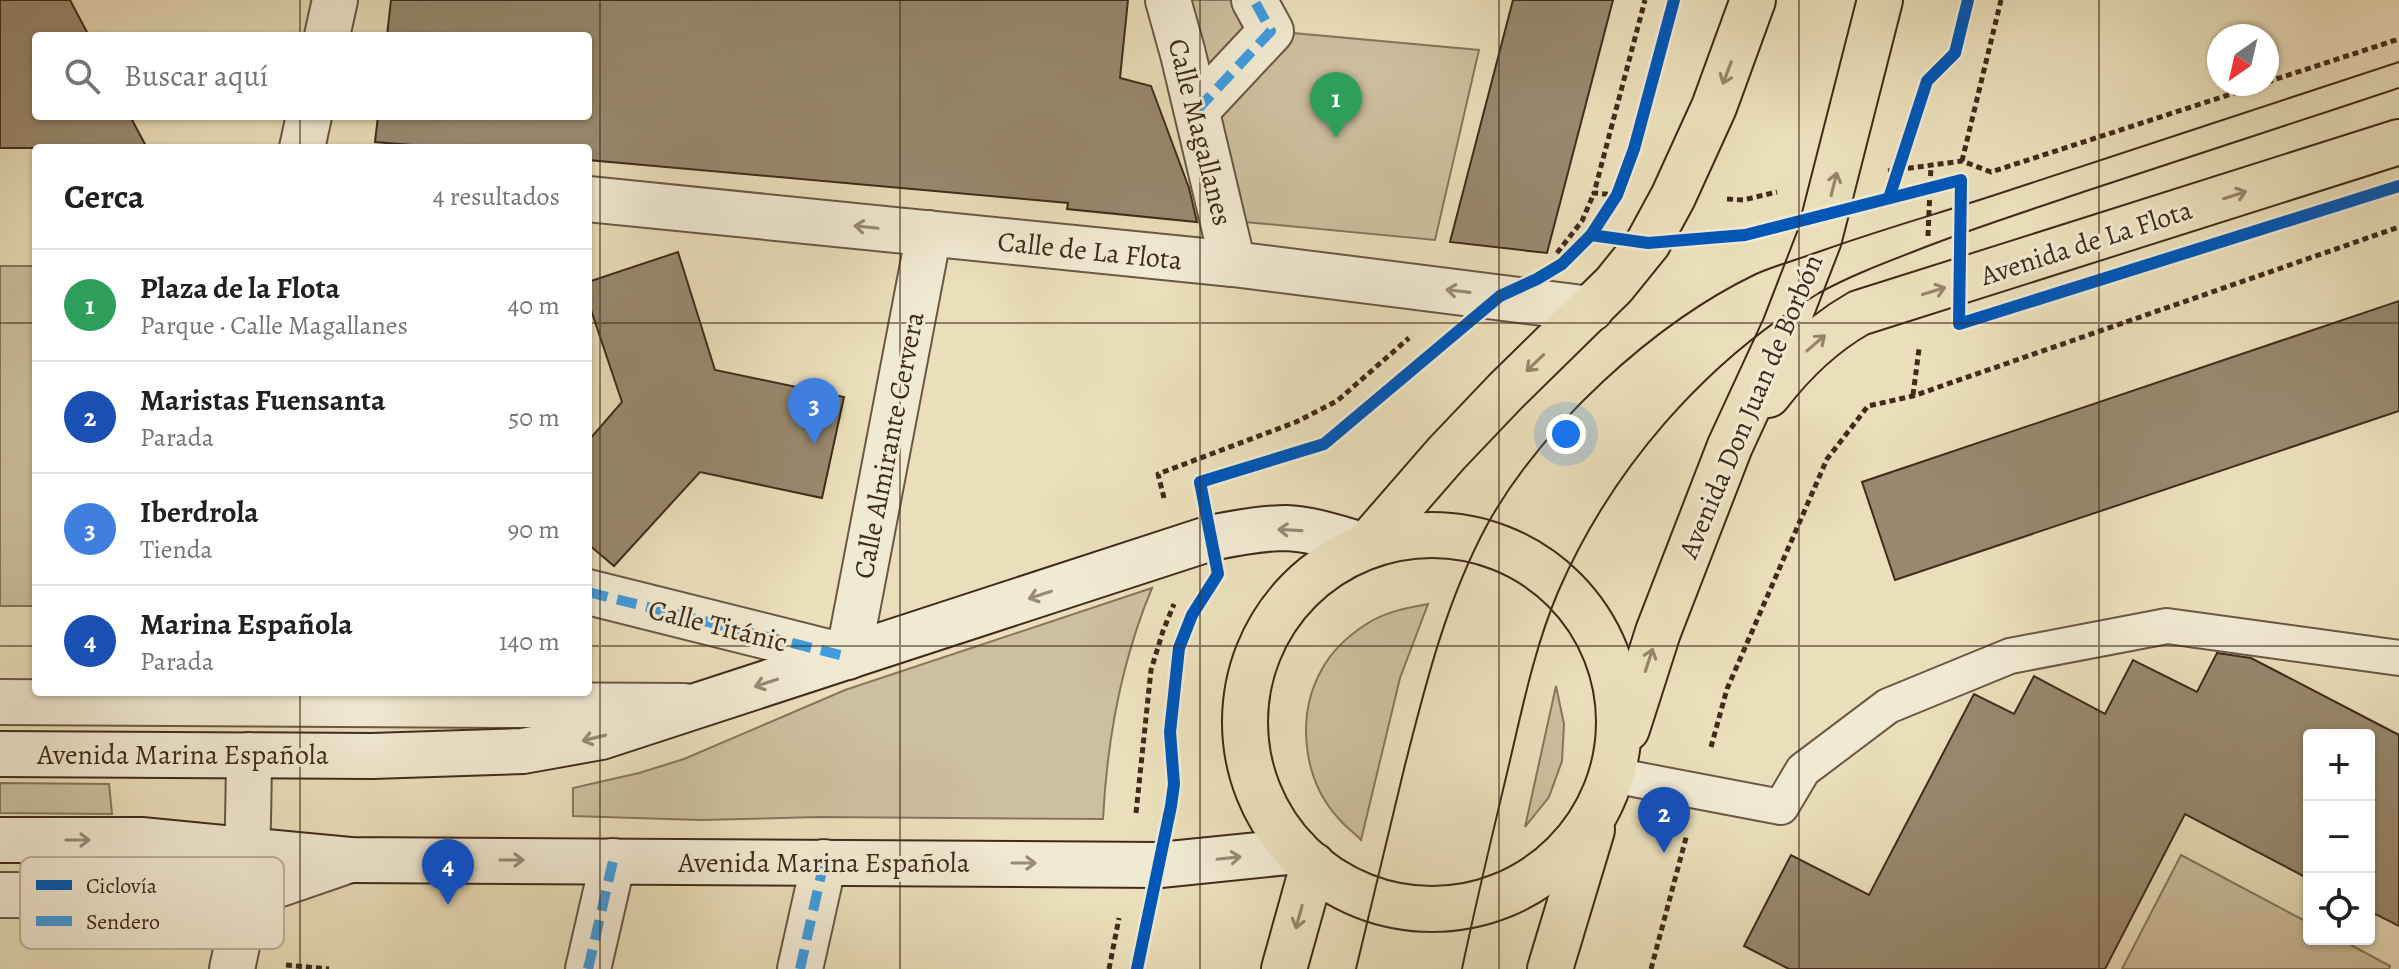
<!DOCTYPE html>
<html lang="es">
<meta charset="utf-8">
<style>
:root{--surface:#fff;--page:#f2f2f2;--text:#202124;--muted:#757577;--line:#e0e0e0;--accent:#8f2418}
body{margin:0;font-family:Alegreya,serif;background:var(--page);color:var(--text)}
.controls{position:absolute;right:24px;bottom:24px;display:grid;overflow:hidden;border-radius:8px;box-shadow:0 2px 6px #0004}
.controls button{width:72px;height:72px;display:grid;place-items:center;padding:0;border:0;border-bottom:2px solid var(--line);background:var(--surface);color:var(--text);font:40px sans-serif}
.compass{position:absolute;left:2207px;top:24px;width:72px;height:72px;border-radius:50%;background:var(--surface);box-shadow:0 2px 6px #0004;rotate:214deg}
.you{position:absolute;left:1566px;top:434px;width:28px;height:28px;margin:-20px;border:6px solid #fff;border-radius:50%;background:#1a73e8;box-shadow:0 0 0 12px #1a73e833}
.badge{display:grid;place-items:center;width:52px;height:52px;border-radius:50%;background:var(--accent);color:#fff;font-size:26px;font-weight:700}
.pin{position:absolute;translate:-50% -66px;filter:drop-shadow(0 2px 4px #0008)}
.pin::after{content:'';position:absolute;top:42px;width:28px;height:24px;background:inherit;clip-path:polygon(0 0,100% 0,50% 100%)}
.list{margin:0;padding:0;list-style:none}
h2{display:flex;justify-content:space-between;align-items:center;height:104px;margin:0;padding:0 32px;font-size:34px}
h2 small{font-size:26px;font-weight:400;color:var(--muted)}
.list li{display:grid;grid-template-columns:52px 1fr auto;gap:24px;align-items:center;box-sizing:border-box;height:112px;padding:0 32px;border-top:2px solid var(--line)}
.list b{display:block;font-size:30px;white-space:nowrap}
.list p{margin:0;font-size:26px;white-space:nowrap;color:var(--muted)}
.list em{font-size:26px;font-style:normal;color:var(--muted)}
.icon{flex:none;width:44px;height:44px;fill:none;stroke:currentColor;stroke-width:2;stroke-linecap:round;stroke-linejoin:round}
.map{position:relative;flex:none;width:2399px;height:969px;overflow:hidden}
.search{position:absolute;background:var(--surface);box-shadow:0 2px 6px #0004;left:32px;top:32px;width:560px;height:88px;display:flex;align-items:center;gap:20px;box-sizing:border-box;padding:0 28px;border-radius:8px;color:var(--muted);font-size:30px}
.panel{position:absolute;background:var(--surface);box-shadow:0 2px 6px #0004;left:32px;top:144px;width:560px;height:552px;border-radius:8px}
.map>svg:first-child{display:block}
.green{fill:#cdc09f;stroke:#86765d;stroke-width:2}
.building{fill:#98896e;stroke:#402b1b;stroke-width:2}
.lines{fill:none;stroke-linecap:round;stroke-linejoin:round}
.lane-casing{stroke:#6a5843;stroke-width:38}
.street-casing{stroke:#6a5843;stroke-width:48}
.secondary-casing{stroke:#402b1b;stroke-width:48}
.primary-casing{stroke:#402b1b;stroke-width:48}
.path{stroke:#402b1b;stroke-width:5;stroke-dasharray:6 4;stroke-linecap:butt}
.lane{stroke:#f1ead2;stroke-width:34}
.street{stroke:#f1ead2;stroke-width:44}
.secondary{stroke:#f1ead2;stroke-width:44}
.primary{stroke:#eadfba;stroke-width:44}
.tram{stroke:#402b1b;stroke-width:2}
.quiet{stroke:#3f9cdf;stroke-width:10;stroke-dasharray:20 10;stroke-linecap:butt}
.cycleway-casing{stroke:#f1ead2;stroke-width:17}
.cycleway{stroke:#0057b8;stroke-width:12}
.oneway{stroke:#95856a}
.oneway2{stroke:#988a76}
.grid{fill:none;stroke:#402b1b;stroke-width:2;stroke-opacity:0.55}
.labels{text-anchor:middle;stroke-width:6;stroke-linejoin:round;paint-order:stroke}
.street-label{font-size:28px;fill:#402b1b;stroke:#f1ead2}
.key{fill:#f1ead2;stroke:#bcb19b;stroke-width:2}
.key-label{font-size:22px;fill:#402b1b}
</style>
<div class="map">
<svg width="2399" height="969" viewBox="0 0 2399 969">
<rect width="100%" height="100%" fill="#eadfba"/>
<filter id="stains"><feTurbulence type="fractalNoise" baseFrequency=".0025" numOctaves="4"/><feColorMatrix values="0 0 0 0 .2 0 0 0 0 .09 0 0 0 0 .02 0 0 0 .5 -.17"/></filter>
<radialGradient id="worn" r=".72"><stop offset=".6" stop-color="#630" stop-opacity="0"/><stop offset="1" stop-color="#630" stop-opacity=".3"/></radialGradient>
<g class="green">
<path d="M1168,0H1269L1271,31L1479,50L1435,240L1245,222Z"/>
<path d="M0,266H36L34,606H0Z"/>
<path d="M1152,588C1121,662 1107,740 1103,819L819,817L700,820L573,816V788L639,773L684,759L845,690Z"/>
<path d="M1428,604L1400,678L1361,840C1354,833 1345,826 1339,819C1302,779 1296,715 1322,669C1332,651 1348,636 1365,625C1384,612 1406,608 1428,604Z"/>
<path d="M1556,686L1564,724L1562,761L1549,797L1525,827Z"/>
<path d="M0,783L109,784L112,814L0,813Z"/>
<path d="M2181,855L2309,923V939H2340L2390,966L2389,969H2122Z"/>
</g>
<g class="building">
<path d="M0,0H70L89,36H36V116H130L147,148H0Z"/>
<path d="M391,0H1128L1120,78L1151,86L1189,188L1197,222L1067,209L1068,203L588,160V148H449L375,142L378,116H588V36H387Z"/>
<path d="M1513,0H1613L1547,253L1450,242Z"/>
<path d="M678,252L715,370L844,397L822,498L700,472L614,566L588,544V441L622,402L588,301V282Z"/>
<path d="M2399,301V411L1895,580L1862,482Z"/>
<path d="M2217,653L2251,658L2399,735V926L2369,911V735H2309V879L2185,814L2105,969H1789L1744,946L1791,855L1869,895L1974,694L2014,714L2034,676L2105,714L2133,660L2197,692Z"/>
</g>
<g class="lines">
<g class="lane-casing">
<path id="lane" d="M1613,775L1781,807L1803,770L1888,706L2010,656L2167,626L2399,658"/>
</g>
<g class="street-casing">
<g id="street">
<path d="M1168,0L1183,54L1233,264"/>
<path d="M327,36L335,0"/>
<path d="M1197,110L1271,31L1254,0"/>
<path d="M302,148L309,116"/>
<path d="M588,199L1233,264L1591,309"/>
<path d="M588,592L848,657L929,233"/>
<path d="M0,702L685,706"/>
<path d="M0,895L245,896L350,860"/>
<path d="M232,969C249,899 248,827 249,755"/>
<path d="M588,969L613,861"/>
<path d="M800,969L824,862"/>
</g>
</g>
<g class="secondary-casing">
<g id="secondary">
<path d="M0,754L372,756L523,751L601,737L1211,538C1235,533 1261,528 1286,528C1313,529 1340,539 1366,546"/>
<path d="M0,840H141L350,860L1160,865L1297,851"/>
</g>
</g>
<g class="primary-casing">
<g id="primary">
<path d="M1768,395C1794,361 1822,334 1859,313L2399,142"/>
<circle cx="1432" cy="722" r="187"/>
<path d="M1366,546L1446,454L1506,391L1614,285L1648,243L1673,197L1714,107L1753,0"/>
<path d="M1627,729L1658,632L1730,446L1785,327L1819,239L1880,0"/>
<path d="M1284,969L1313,865"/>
<path d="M1550,969L1592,830"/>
</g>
</g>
<g class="path">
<path d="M2267,82L2399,39"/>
<path d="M1962,161L2001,0"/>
<path d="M1888,171L1962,161L1991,172L2262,84"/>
<path d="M1618,195L1594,193L1645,0"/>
<path d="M1727,199L1743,200L1777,192"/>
<path d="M1928,236L1931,165"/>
<path d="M1557,253L1582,221L1594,193"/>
<path d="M1913,395L1919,349"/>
<path d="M1164,498L1158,474L1296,422L1337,401L1409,338"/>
<path d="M1711,747L1727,689L1827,459L1868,406L1913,396L2399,227"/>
<path d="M1136,813L1151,670L1163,631L1174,604"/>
<path d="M286,965L329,969"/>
<path d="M1109,969L1119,918"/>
<path d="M1651,969L1687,834"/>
</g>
<use href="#lane" class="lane"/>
<use href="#street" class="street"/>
<use href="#secondary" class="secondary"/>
<use href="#primary" class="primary"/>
<g class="tram">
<path d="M1356,969C1372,902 1388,836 1404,769C1425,686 1446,601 1487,525C1542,426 1654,323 1756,274C1777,265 1799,259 1821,251C1885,228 1951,210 2016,188C2144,146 2271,104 2399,62"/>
<path d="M1462,969C1476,902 1492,836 1508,769C1522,710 1534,649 1558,592C1611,470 1704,362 1819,293C1848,277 1879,265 1910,253C1967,230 2025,212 2083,192C2189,157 2294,123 2399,88"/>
</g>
<g class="quiet">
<path d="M1197,110L1271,31L1254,0"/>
<path d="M588,592L848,657"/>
<path d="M588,969L613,861"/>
<path d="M800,969L824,862"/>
</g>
<g class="cycleway-casing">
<g id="cycleway">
<path d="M1889,198L1927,81L1955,53L1968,0"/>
<path d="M1591,235L1648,243L1745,235L1961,180L1959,324L2399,186"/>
<path d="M1137,969L1171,806L1174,784L1170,732L1179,648L1192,615L1218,574L1200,482L1324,444L1500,296L1537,279L1562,264L1591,235L1617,195L1634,149L1674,0"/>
</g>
</g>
<use href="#cycleway" class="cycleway"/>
</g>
<defs><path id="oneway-shaft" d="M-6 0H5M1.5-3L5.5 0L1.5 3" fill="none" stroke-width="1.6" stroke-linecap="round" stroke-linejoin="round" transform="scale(2)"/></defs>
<g class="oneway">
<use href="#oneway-shaft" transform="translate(1727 73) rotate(111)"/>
<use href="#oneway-shaft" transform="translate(1834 184) rotate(-76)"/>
<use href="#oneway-shaft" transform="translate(2235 195) rotate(-18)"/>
<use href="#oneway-shaft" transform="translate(1934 291) rotate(-17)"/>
<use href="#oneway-shaft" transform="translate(1816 343) rotate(-41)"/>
<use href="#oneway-shaft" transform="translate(1535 363) rotate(136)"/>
<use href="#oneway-shaft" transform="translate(1649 660) rotate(-72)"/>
<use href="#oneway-shaft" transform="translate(1299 917) rotate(105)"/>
</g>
<g class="oneway2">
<use href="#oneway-shaft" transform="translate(866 227) rotate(-174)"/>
<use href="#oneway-shaft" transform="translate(1458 291) rotate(-173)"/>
<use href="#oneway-shaft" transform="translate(1290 530) rotate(-177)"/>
<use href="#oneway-shaft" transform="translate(1040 595) rotate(162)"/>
<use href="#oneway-shaft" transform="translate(766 683) rotate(162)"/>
<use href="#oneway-shaft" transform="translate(594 738) rotate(166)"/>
<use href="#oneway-shaft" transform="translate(78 840)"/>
<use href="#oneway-shaft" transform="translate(1229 858) rotate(-6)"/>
<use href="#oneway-shaft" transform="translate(512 860)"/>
<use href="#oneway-shaft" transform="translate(1024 863)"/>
</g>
<path class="grid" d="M300,0V36M600,0V969M900,0V969M1200,0V969M1499,0V969M1799,0V969M2099,0V969M300,116V148M0,323H36M588,323H2399M0,646H36M588,646H2399M300,692V969"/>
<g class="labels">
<g class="street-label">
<text transform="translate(1201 132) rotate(76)" y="10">Calle Magallanes</text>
<text transform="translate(2086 242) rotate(-18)" y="10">Avenida de La Flota</text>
<text transform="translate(1090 250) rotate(6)" y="10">Calle de La Flota</text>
<text transform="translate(1750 406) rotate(-67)" y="10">Avenida Don Juan de Borbón</text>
<text transform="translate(888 445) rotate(-79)" y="10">Calle Almirante Cervera</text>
<text transform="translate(718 625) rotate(14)" y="10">Calle Titánic</text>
<text x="183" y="764">Avenida Marina Española</text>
<text x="824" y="872">Avenida Marina Española</text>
</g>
</g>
<rect x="20" y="857" width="264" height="92" rx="12" class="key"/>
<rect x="36" y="880" width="36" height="10" fill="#0057b8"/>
<rect x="36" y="916" width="36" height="10" fill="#3f9cdf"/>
<g class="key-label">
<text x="86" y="893">Ciclovía</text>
<text x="86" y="929">Sendero</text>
</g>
<rect width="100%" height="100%" filter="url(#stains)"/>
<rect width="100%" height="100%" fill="url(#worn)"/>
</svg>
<div class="controls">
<button>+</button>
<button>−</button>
<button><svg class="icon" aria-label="locate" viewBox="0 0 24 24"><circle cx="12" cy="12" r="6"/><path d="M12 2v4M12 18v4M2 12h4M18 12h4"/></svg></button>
</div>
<svg class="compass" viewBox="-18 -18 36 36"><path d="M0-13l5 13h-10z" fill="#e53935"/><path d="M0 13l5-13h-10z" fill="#757577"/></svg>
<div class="you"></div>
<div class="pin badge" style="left:1336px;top:138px;background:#2e9e5b">1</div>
<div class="pin badge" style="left:1664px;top:853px;background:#1a4fb4">2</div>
<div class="pin badge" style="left:814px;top:444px;background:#3f7fe0">3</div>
<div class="pin badge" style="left:448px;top:905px;background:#1a4fb4">4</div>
<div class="search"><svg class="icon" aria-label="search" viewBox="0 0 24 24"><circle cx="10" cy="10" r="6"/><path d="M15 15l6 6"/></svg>Buscar aquí</div>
<section class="panel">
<h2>Cerca<small>4 resultados</small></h2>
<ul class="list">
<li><span class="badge" style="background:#2e9e5b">1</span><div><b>Plaza de la Flota</b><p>Parque · Calle Magallanes</p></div><em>40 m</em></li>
<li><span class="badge" style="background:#1a4fb4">2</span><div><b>Maristas Fuensanta</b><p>Parada</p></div><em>50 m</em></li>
<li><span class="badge" style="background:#3f7fe0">3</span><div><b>Iberdrola</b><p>Tienda</p></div><em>90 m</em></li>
<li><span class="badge" style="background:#1a4fb4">4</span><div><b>Marina Española</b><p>Parada</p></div><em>140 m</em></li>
</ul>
</section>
</div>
